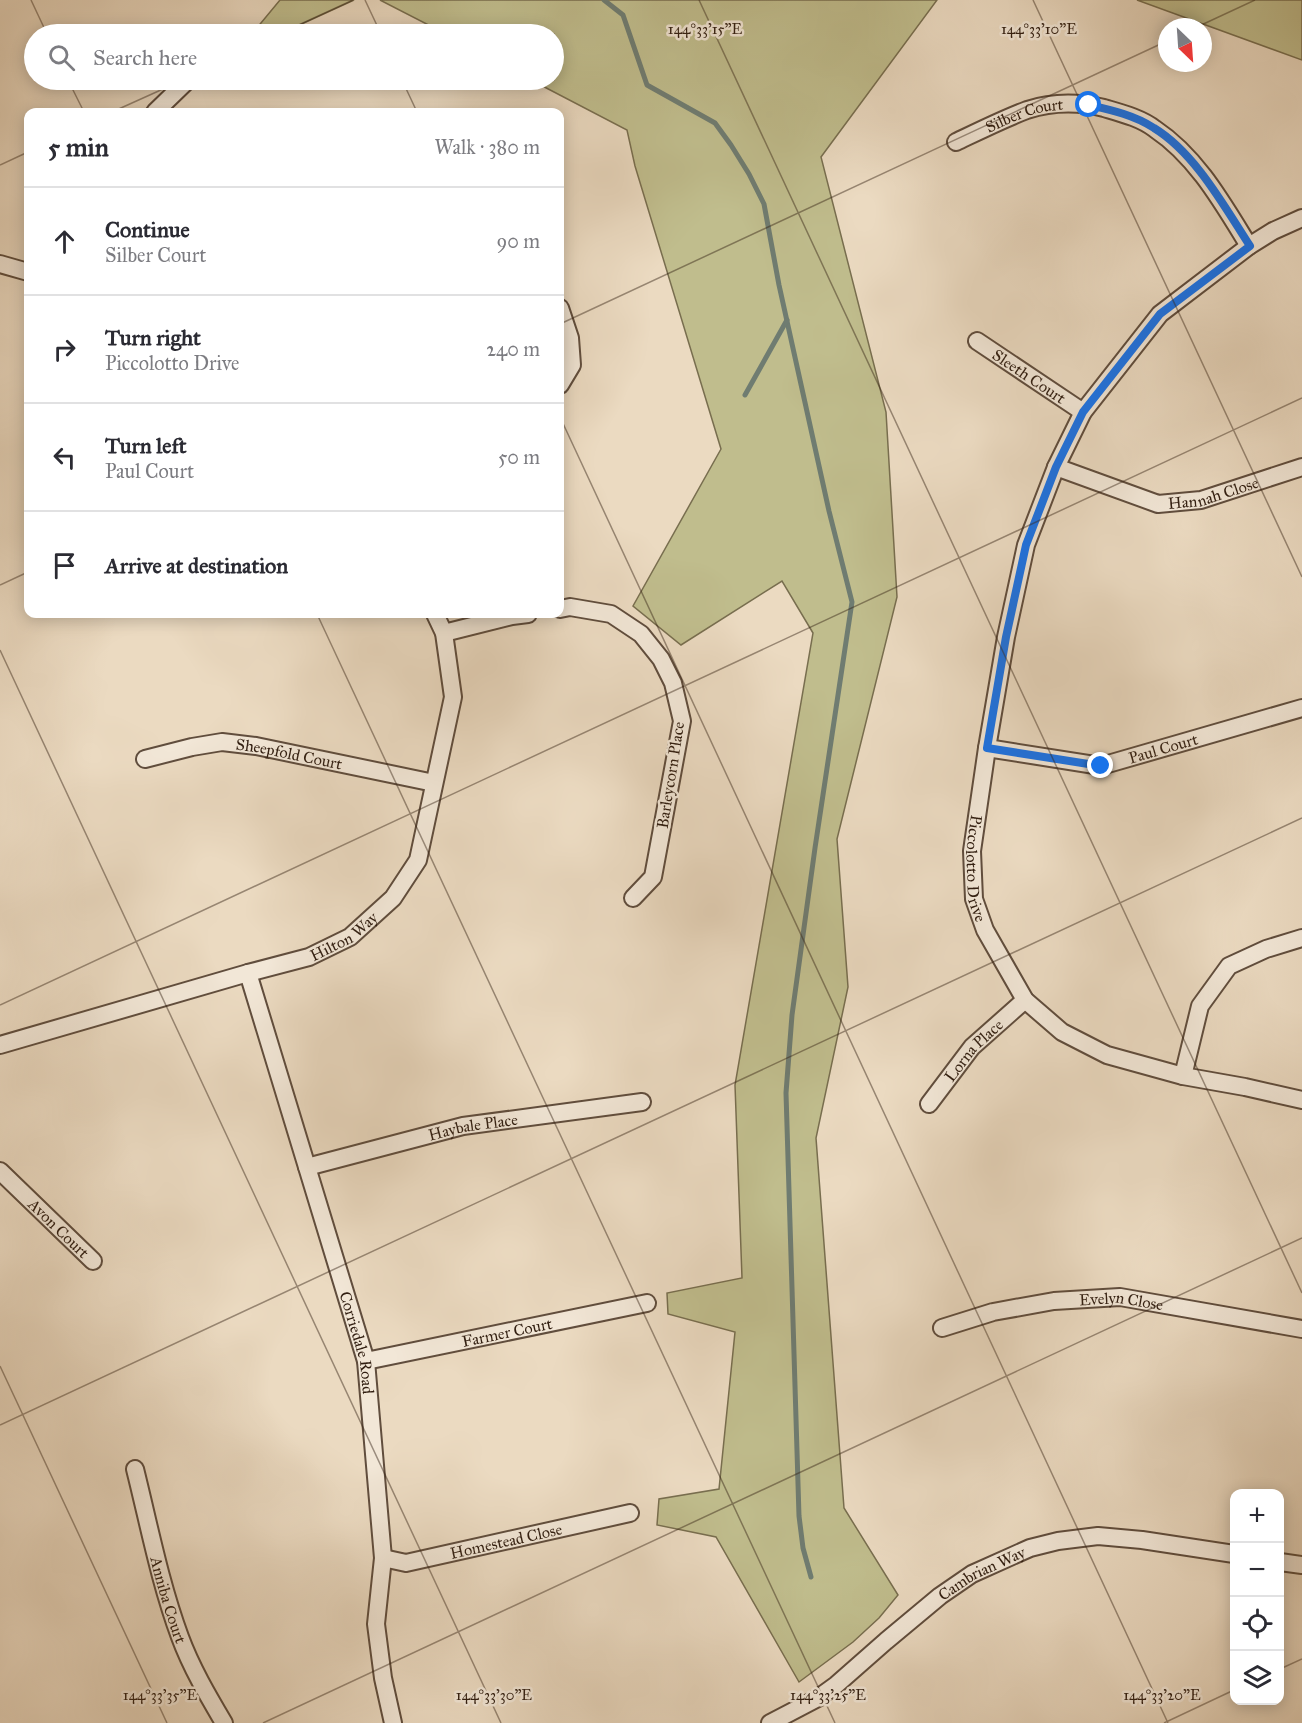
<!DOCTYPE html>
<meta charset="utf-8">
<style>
:root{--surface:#fff;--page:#f7f7f7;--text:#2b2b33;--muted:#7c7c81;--line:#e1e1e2}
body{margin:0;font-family:"IM FELL Great Primer",serif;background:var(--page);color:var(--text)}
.controls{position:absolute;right:18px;bottom:18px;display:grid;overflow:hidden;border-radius:12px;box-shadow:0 3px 15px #0003}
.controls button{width:54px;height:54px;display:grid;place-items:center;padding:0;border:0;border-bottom:2px solid var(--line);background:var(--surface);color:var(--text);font:30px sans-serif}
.compass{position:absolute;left:1158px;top:18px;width:54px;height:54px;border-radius:50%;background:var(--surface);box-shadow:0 3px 15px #0003;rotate:155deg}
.stop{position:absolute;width:18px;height:18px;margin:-14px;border:4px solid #1a73e8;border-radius:50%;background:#fff}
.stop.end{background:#1a73e8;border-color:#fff;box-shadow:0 2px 6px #0008}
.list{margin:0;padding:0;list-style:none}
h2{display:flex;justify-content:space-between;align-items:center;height:78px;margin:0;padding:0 24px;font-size:26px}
h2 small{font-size:20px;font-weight:400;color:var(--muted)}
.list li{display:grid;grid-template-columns:39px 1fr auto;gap:18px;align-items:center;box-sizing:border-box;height:108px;padding:0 24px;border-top:2px solid var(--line)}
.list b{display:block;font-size:22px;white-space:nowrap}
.list p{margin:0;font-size:20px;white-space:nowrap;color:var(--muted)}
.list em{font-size:20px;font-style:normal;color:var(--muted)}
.icon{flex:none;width:33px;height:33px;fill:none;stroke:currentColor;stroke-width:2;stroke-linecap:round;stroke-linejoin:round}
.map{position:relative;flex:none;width:1302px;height:1723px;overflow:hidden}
.search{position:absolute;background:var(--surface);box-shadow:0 3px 15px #0003;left:24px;top:24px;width:540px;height:66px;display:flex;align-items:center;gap:15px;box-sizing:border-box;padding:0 21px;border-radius:33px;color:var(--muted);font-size:22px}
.panel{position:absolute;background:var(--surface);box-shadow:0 3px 15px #0003;left:24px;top:108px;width:540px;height:510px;border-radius:12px}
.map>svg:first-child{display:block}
.green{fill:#c0bd8d;stroke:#786e4f;stroke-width:1.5}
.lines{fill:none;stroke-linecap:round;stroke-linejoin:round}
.stream{stroke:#6f7c71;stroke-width:5}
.minor-casing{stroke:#604d3d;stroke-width:20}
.minor{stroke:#f2e7d7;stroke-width:16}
.route{stroke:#1a73e8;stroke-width:8}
.ticks{fill:none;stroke:#311e11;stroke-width:1.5;stroke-opacity:0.45}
.labels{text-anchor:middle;stroke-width:5;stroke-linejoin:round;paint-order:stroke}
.street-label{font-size:16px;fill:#311e11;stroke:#f2e7d7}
.ticks-label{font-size:15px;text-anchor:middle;fill:#311e11;stroke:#f2e7d7;stroke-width:5;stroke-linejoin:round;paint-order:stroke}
</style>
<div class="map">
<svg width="1302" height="1723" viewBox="0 0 1302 1723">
<rect width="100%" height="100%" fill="#ebdac1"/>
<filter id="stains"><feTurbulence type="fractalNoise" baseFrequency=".00333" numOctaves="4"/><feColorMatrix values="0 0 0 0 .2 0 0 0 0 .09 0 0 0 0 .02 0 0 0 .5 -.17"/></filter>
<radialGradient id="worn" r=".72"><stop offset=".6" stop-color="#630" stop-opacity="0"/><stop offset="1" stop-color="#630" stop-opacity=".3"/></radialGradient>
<g class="green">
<path d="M280,0H354L280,34H260L256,29Z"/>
<path d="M380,0H937L821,157L886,412L897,597L837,839L848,987L816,1138L844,1508L898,1595L879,1618L853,1642L799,1682L716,1537L657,1525L659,1499L719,1489L735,1332L668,1314L667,1293L742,1278L735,1085L813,633L782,581L681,645L633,606L721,449L635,166L627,130L531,80H554V34H446Z"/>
<path d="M1137,0H1302V60Z"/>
</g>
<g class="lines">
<g class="stream">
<path d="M604,0L623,15L647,85L715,123L731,145L749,174L764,204L779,285L829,511L852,602L815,848L792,1015L786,1093L799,1516L803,1548L811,1577"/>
<path d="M745,395L787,320"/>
</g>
<g class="minor-casing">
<g id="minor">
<path d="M155,112L188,80"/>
<path id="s1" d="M956,142C979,131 1003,119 1027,110C1052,102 1079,102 1104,108C1121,113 1141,118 1155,129C1197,157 1223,204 1249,246"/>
<path id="s2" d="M1302,218L1273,231L1249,246L1160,314L1083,412L1056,467L1026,545L1006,637L987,748L972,851L974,899L985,930L1025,1000L1062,1032L1107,1055L1183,1076L1245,1087L1302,1100"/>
<path d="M0,264L28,272"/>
<path d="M560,308L570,338L572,365L560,385"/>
<path id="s3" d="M977,341L1083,412"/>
<path id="s4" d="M1056,467L1158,504L1201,500L1302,467"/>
<path d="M560,609L570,607L611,614L641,634L661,659L673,683L682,721L653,877L633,898"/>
<path d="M444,633L512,616L528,614"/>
<path id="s5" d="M987,748L1101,766L1302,708"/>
<path id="s6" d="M145,759L192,747L222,742L256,746L434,783"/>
<path id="s7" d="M248,973L366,1361L383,1558L376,1624L383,1678L393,1723"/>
<path id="s8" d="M0,1045L248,973L309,957L350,937L393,898L418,860L453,697L444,633L435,614"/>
<path d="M1183,1076L1200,1006L1229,966L1266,949L1302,938"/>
<path id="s9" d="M929,1104L972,1047L1025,1000"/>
<path id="s10" d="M307,1167L463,1126L642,1102"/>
<path id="s11" d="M0,1171L93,1261"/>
<path id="s12" d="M942,1328L993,1312L1054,1301L1120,1297L1302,1329"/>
<path id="s13" d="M366,1361L647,1303"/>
<path id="s14" d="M135,1469C149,1525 160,1583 180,1637C191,1667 208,1696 224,1723"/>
<path id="s15" d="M383,1558L406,1563L630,1513"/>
<path d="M1280,1562L1302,1565"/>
<path id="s16" d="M770,1723L818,1698L836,1685L886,1641L940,1596L972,1574L1030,1548L1058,1541L1098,1536L1142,1540L1234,1554"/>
</g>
</g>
<use href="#minor" class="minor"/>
</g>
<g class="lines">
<path class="route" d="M1089,105C1111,110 1134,115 1154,128C1195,153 1224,206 1250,246L1160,314L1083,412L1056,467L1026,545L1006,637L987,748L1101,766"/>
</g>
<path class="ticks" d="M31,0L47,34M365,0L381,34M699,0L1302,1293M1033,0L1302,577M1197,27L1255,0M279,34L353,0M68,80L84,112M402,80L417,112M112,112L183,80M0,165L28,152M560,324L1167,41M560,417L1168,1723M0,585L28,572M317,614L835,1723M0,650L501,1723M0,1005L1302,398M0,1366L167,1723M0,1425L1302,818M1280,1669L1302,1659M263,1723L1302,1238M1164,1723L1234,1690"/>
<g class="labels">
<g class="street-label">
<text dy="6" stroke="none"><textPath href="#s1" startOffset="74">Silber Court</textPath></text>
<text dy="6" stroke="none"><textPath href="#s3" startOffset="63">Sleeth Court</textPath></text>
<text dy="6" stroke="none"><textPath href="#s4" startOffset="165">Hannah Close</textPath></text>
<text dy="6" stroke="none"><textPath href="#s5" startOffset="180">Paul Court</textPath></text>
<text dy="6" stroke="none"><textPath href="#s6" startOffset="147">Sheepfold Court</textPath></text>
<text transform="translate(670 775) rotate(-81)" y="6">Barleycorn Place</text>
<text dy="6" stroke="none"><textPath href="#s2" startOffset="770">Piccolotto Drive</textPath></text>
<text dy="6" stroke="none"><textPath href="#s8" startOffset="362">Hilton Way</textPath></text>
<text dy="6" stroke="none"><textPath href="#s9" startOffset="70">Lorna Place</textPath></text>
<text dy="6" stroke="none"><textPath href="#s10" startOffset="171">Haybale Place</textPath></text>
<text dy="6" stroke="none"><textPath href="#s11" startOffset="82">Avon Court</textPath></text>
<text dy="6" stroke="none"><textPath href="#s12" startOffset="183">Evelyn Close</textPath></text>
<text dy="6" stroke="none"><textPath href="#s13" startOffset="144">Farmer Court</textPath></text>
<text dy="6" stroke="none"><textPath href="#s7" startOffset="386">Corriedale Road</textPath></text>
<text dy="6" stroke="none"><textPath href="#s15" startOffset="126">Homestead Close</textPath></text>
<text dy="6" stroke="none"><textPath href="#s16" startOffset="261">Cambrian Way</textPath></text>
<text dy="6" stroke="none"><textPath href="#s14" startOffset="135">Anniba Court</textPath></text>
</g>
</g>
<g class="ticks-label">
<text x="705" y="34">144°33'15"E</text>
<text x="1039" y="34">144°33'10"E</text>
<text x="160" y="1700">144°33'35"E</text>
<text x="494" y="1700">144°33'30"E</text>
<text x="828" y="1700">144°33'25"E</text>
<text x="1162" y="1700">144°33'20"E</text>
</g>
<rect width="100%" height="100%" filter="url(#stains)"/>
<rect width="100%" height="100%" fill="url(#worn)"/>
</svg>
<div class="controls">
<button>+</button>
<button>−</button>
<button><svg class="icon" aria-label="locate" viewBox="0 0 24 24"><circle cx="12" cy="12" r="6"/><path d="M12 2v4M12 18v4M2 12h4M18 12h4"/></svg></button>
<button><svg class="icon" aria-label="layers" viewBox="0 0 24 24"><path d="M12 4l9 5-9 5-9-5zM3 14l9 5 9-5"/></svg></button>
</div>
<svg class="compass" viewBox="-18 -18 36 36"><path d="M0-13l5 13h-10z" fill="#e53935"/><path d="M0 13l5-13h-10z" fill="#7c7c81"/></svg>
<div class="stop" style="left:1089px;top:105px"></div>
<div class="stop end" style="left:1101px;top:766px"></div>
<div class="search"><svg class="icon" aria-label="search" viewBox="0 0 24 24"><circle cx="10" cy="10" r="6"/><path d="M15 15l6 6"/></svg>Search here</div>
<section class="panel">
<h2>5 min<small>Walk · 380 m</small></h2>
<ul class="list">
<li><svg class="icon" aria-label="ahead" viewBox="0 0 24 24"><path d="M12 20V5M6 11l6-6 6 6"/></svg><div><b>Continue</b><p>Silber Court</p></div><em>90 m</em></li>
<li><svg class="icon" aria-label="right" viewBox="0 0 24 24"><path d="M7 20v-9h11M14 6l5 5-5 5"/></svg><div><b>Turn right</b><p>Piccolotto Drive</p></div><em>240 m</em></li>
<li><svg class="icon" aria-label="left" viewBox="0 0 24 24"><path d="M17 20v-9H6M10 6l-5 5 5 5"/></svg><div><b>Turn left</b><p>Paul Court</p></div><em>50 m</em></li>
<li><svg class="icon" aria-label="arrive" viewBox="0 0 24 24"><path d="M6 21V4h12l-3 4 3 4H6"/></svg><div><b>Arrive at destination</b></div></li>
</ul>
</section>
</div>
